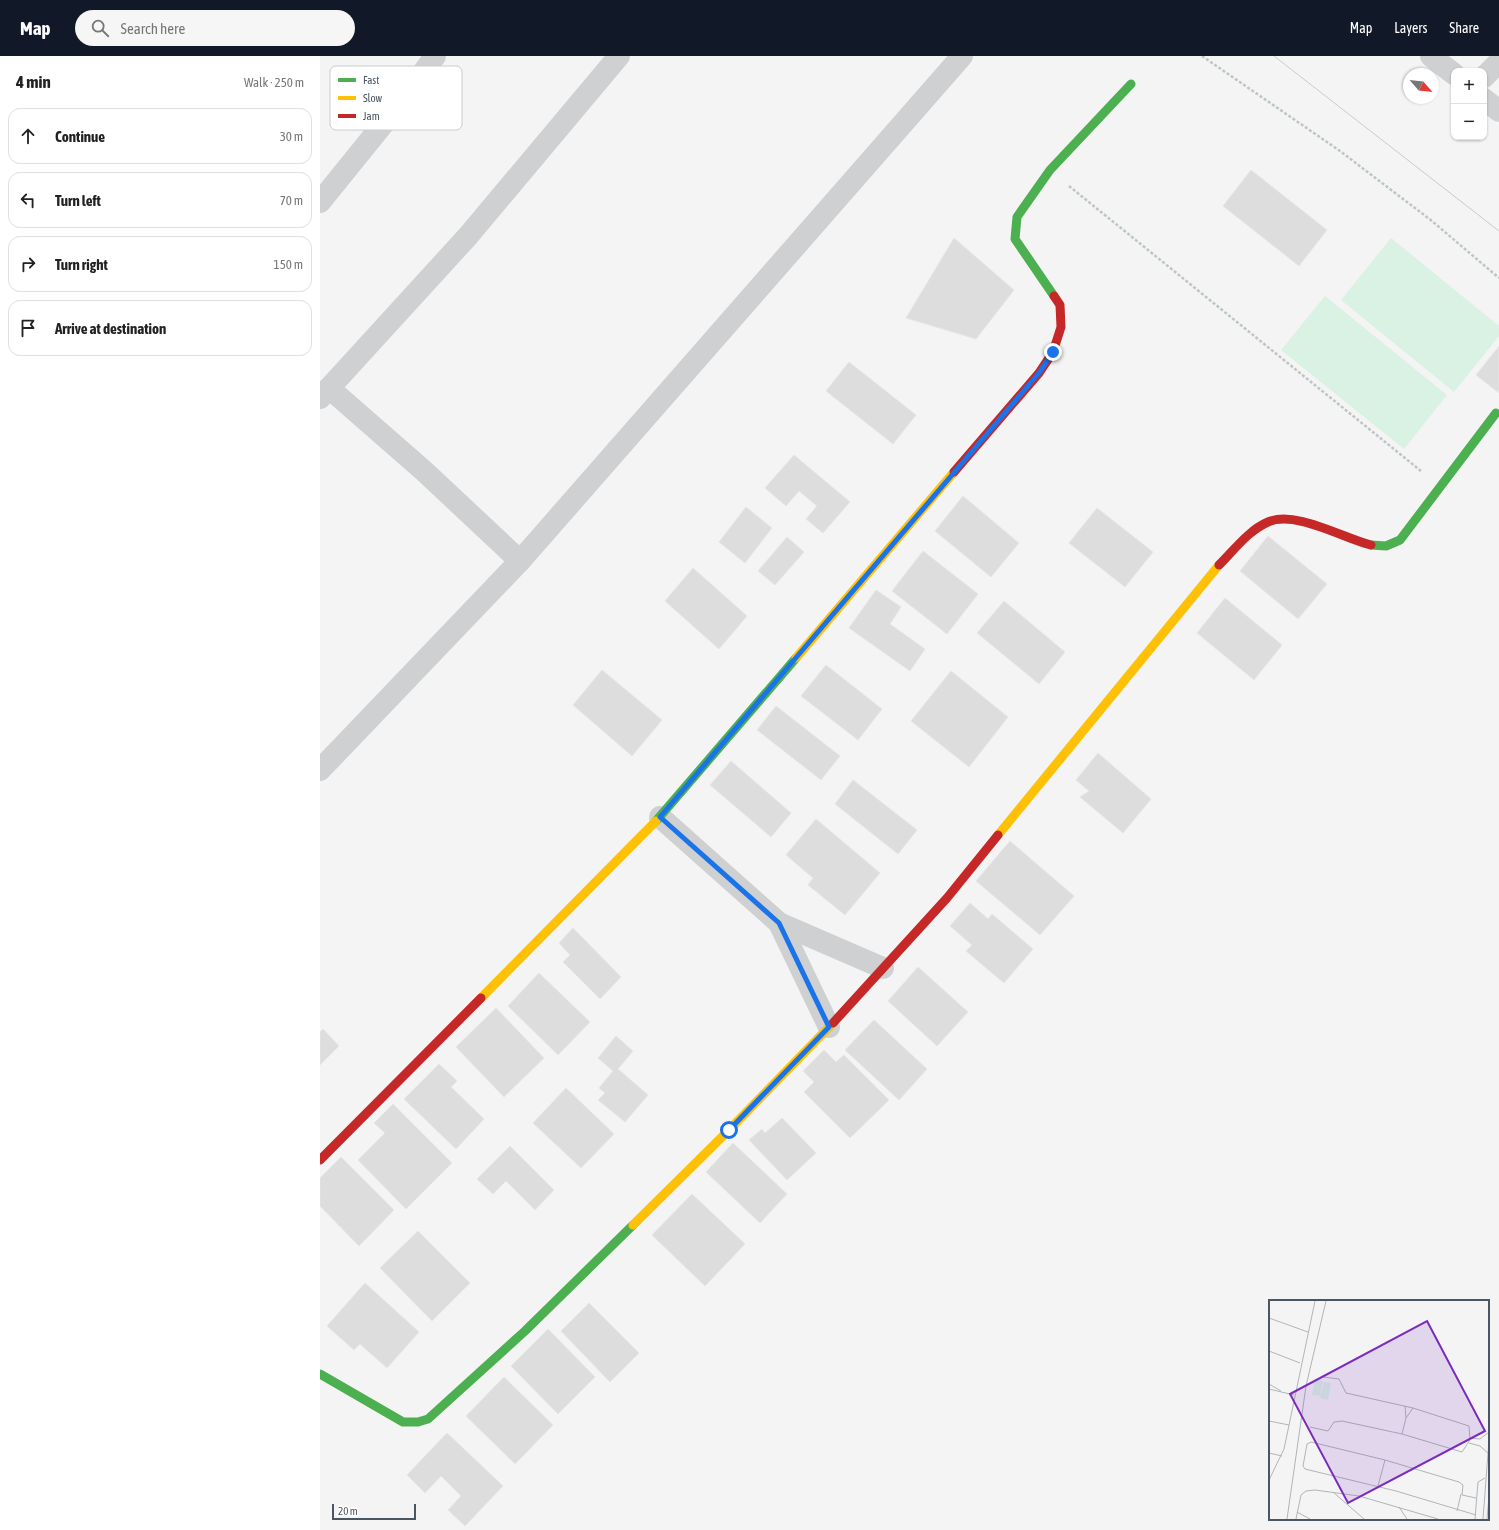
<!DOCTYPE html>
<meta charset="utf-8">
<style>
:root{--surface:#fff;--page:#f6f6f6;--text:#222;--muted:#767676;--line:#e0e0e0;--accent:#111827}
body{margin:0;font-family:"Asap Condensed",sans-serif;background:var(--page);color:var(--text)}
.controls{position:absolute;right:12px;top:12px;display:grid;overflow:hidden;border-radius:8px;box-shadow:0 1px 3px #0004}
.controls button{width:36px;height:36px;display:grid;place-items:center;padding:0;border:0;border-bottom:1px solid var(--line);background:var(--surface);color:var(--text);font:20px sans-serif}
.compass{position:absolute;left:1083px;top:12px;width:36px;height:36px;border-radius:50%;background:var(--surface);box-shadow:0 1px 3px #0004;rotate:118deg}
.scale{position:absolute;left:12px;bottom:10px;width:84px;box-sizing:border-box;padding-left:4px;border:2px solid #4a5661;border-top:0;font-size:11px;line-height:14px;white-space:nowrap;color:#4a5661;-webkit-text-stroke:3px #fff;paint-order:stroke}
.stop{position:absolute;width:12px;height:12px;margin:-9px;border:3px solid #1a73e8;border-radius:50%;background:#fff}
.stop.end{background:#1a73e8;border-color:#fff;box-shadow:0 1px 4px #0008}
.list{margin:0;padding:0;list-style:none}
h2{display:flex;justify-content:space-between;align-items:center;height:52px;margin:0;padding:0 16px;font-size:17px}
h2 small{font-size:13px;font-weight:400;color:var(--muted)}
.list li{display:grid;grid-template-columns:26px 1fr auto;gap:12px;align-items:center;box-sizing:border-box;height:56px;margin:0 8px 8px;padding:0 8px;border:1px solid var(--line);border-radius:12px}
.list b{display:block;font-size:15px;white-space:nowrap}
.list em{font-size:13px;font-style:normal;color:var(--muted)}
.icon{flex:none;width:22px;height:22px;fill:none;stroke:currentColor;stroke-width:2;stroke-linecap:round;stroke-linejoin:round}
.map{position:relative;flex:none;width:1179px;height:1474px;overflow:hidden}
header{display:flex;align-items:center;gap:24px;box-sizing:border-box;height:56px;padding:0 20px;background:var(--accent);color:#fff}
header strong{font-size:19px}
nav{display:flex;gap:22px;margin-inline-start:auto;font-size:14px}
.search{width:280px;height:36px;background:var(--page);display:flex;align-items:center;gap:10px;box-sizing:border-box;padding:0 14px;border-radius:22px;color:var(--muted);font-size:15px}
main{display:flex}
aside{flex:1;background:var(--surface)}
.map>svg:first-child{display:block}
.green{fill:#d9f2e3}
.building{fill:#ddddde;stroke:#e5e6e7}
.lines{fill:none;stroke-linecap:round;stroke-linejoin:round}
.path{stroke:#bcc7c4;stroke-width:2.5;stroke-dasharray:3 2;stroke-linecap:butt}
.street{stroke:#ced0d2;stroke-width:22}
.fast{stroke:#4caf50;stroke-width:9}
.slow{stroke:#ffc107;stroke-width:9}
.jam{stroke:#c62828;stroke-width:9}
.tram{stroke:#c9cacc;stroke-width:1}
.route{stroke:#1a73e8;stroke-width:5}
.inset-road{fill:none;stroke:#b0b5b9;stroke-width:1}
.view{fill:#7b2cbf;fill-opacity:0.15;stroke:#7b2cbf;stroke-width:2}
.inset-edge{fill:none;stroke:#4a5661;stroke-width:2}
.key{fill:#fff;stroke:#c9ccd0;stroke-width:1}
.key-label{font-size:11px;fill:#4a5661}
</style>
<header>
<strong>Map</strong>
<div class="search"><svg class="icon" aria-label="search" viewBox="0 0 24 24"><circle cx="10" cy="10" r="6"/><path d="M15 15l6 6"/></svg>Search here</div>
<nav><a>Map</a><a>Layers</a><a>Share</a></nav>
</header>
<main>
<aside>
<h2>4 min<small>Walk · 250 m</small></h2>
<ul class="list">
<li><svg class="icon" aria-label="ahead" viewBox="0 0 24 24"><path d="M12 20V5M6 11l6-6 6 6"/></svg><div><b>Continue</b></div><em>30 m</em></li>
<li><svg class="icon" aria-label="left" viewBox="0 0 24 24"><path d="M17 20v-9H6M10 6l-5 5 5 5"/></svg><div><b>Turn left</b></div><em>70 m</em></li>
<li><svg class="icon" aria-label="right" viewBox="0 0 24 24"><path d="M7 20v-9h11M14 6l5 5-5 5"/></svg><div><b>Turn right</b></div><em>150 m</em></li>
<li><svg class="icon" aria-label="arrive" viewBox="0 0 24 24"><path d="M6 21V4h12l-3 4 3 4H6"/></svg><div><b>Arrive at destination</b></div></li>
</ul>
</aside>
<div class="map">
<svg width="1179" height="1474" viewBox="0 0 1179 1474">
<rect width="100%" height="100%" fill="#f4f4f4"/>
<g class="green">
<path d="M1071,182L1179,270V280L1134,336L1021,244Z"/>
<path d="M1005,240L1127,339L1084,393L961,294Z"/>
</g>
<g class="building">
<path d="M931,114L1007,174L979,210L903,150Z"/>
<path d="M634,182L694,234L656,283L586,262Z"/>
<path d="M1179,290V337L1156,319Z"/>
<path d="M529,306L596,359L573,388L506,335Z"/>
<path d="M474,399L530,446L503,477L486,463L497,450L479,435L466,450L445,432Z"/>
<path d="M643,440L699,487L671,521L615,475Z"/>
<path d="M426,451L452,472L425,507L399,486Z"/>
<path d="M777,452L833,496L805,531L749,487Z"/>
<path d="M948,480L1007,528L978,563L920,515Z"/>
<path d="M467,481L484,496L455,529L438,515Z"/>
<path d="M603,495L658,538L627,578L572,535Z"/>
<path d="M373,512L427,560L399,593L345,545Z"/>
<path d="M556,534L581,551L570,568L605,593L590,615L529,572Z"/>
<path d="M905,542L962,589L934,624L877,577Z"/>
<path d="M684,545L745,596L719,628L657,577Z"/>
<path d="M506,609L562,653L538,684L481,640Z"/>
<path d="M282,614L342,664L312,700L253,649Z"/>
<path d="M631,615L688,661L649,711L591,665Z"/>
<path d="M456,650L520,700L501,724L437,674Z"/>
<path d="M778,697L831,743L803,777L760,741L769,735L756,724Z"/>
<path d="M411,705L471,757L451,781L390,729Z"/>
<path d="M533,724L597,774L578,798L515,748Z"/>
<path d="M496,763L560,817L525,859L488,829L493,822L466,799Z"/>
<path d="M690,785L754,840L720,879L656,825Z"/>
<path d="M650,847L668,863L672,858L713,893L684,927L646,895L652,889L630,870Z"/>
<path d="M253,872L301,921L280,943L243,906L250,899L239,887Z"/>
<path d="M598,911L648,956L617,990L568,945Z"/>
<path d="M219,917L270,966L238,999L188,950Z"/>
<path d="M176,952L224,1002L184,1041L136,991Z"/>
<path d="M554,964L607,1013L579,1044L525,994Z"/>
<path d="M3,973L19,990L0,1009V976Z"/>
<path d="M296,980L313,995L298,1013L328,1039L305,1066L278,1044L285,1037L279,1032L293,1015L278,1002Z"/>
<path d="M504,994L516,1006L524,999L569,1044L530,1082L484,1036L494,1026L483,1015Z"/>
<path d="M119,1008L137,1025L131,1031L164,1063L136,1093L84,1043Z"/>
<path d="M246,1032L294,1078L261,1112L213,1067Z"/>
<path d="M73,1048L132,1107L86,1153L38,1104L65,1077L54,1067Z"/>
<path d="M462,1062L496,1097L467,1124L429,1084L442,1073L445,1077Z"/>
<path d="M413,1087L467,1138L440,1167L386,1116Z"/>
<path d="M190,1090L234,1134L215,1154L186,1125L173,1138L157,1123Z"/>
<path d="M21,1101L74,1154L39,1190L0,1150V1122Z"/>
<path d="M372,1138L425,1188L385,1230L332,1179Z"/>
<path d="M98,1175L150,1227L112,1265L60,1212Z"/>
<path d="M45,1227L99,1276L67,1312L40,1288L34,1294L7,1270Z"/>
<path d="M269,1247L319,1297L290,1326L241,1275Z"/>
<path d="M228,1273L275,1321L238,1358L191,1310Z"/>
<path d="M184,1321L233,1369L195,1408L146,1360Z"/>
<path d="M127,1377L183,1430L145,1470L128,1454L141,1440L121,1420L105,1437L87,1419Z"/>
</g>
<g class="lines">
<g class="path">
<path d="M882,0L1020,95L1112,165L1179,222"/>
<path d="M749,130L1101,415"/>
</g>
<g class="street">
<path d="M1111,0L1134,18"/>
<path d="M1164,21L1179,6"/>
<path d="M1164,43L1179,55"/>
<path d="M0,146L89,36L115,0"/>
<path d="M9,332L104,415L200,505"/>
<path d="M0,342L148,180L299,0"/>
<path d="M0,714L200,505L642,0"/>
<path d="M340,761L459,867L563,912"/>
<path d="M459,867L509,971"/>
</g>
<g class="fast">
<path d="M734,240L695,183L697,161L730,114L811,28"/>
<path d="M1051,489L1066,490L1080,484L1176,357"/>
<path d="M336,765L476,602"/>
<path d="M0,1318L83,1366H98L108,1363L205,1275L313,1169"/>
</g>
<g class="slow">
<path d="M476,602L634,416"/>
<path d="M678,779L899,509"/>
<path d="M161,942L336,765"/>
<path d="M313,1169L409,1074L513,967"/>
</g>
<g class="jam">
<path d="M634,416L719,317L733,296L741,271L740,249L734,240"/>
<path d="M899,509C914,494 929,474 948,466C975,454 1023,482 1051,489"/>
<path d="M513,967L627,842L678,779"/>
<path d="M0,1104L161,942"/>
</g>
<path class="tram" d="M954,0L1179,175"/>
</g>
<g class="lines">
<path class="route" d="M409,1074L509,971L459,867L340,761L719,317L733,296"/>
</g>
<g transform="translate(949 1244)">
<rect width="220" height="220" fill="#f4f4f4"/>
<path d="M46,80L54,81L51,96L43,95ZM55,82L62,83L59,100L51,98Z" fill="#d9f2e3"/>
<path class="inset-road" d="M0,18L39,32M0,51L31,63M0,84L12,91M0,89L25,95M137,118L144,108M0,121L20,125M41,127L59,131L65,122L73,121L133,134L193,152L201,140L200,126L144,108L77,93L70,79L54,77M133,134L137,118L136,106M201,138L211,139L220,132M200,143L211,146L219,153M0,153L13,156M0,180L15,149L46,1M109,186L116,160M64,192L95,219M130,207L138,219M188,211L192,194M28,212L41,219M207,215L127,191L36,169L34,166L38,144L42,142L116,160L190,182L194,185L193,195L207,198M18,219L37,86L57,1M27,219L32,195L37,191L46,190L90,196L169,219M206,219L209,182L216,178M214,219L220,140M218,219L220,196"/>
<path class="view" d="M158,21L216,131L79,203L21,94Z"/>
<rect width="220" height="220" class="inset-edge"/>
</g>
<rect x="10" y="10" width="132" height="64" rx="6" class="key"/>
<rect x="18" y="22" width="18" height="4" fill="#4caf50"/>
<rect x="18" y="40" width="18" height="4" fill="#ffc107"/>
<rect x="18" y="58" width="18" height="4" fill="#c62828"/>
<g class="key-label">
<text x="43" y="28">Fast</text>
<text x="43" y="46">Slow</text>
<text x="43" y="64">Jam</text>
</g>
</svg>
<div class="controls">
<button>+</button>
<button>−</button>
</div>
<svg class="compass" viewBox="-18 -18 36 36"><path d="M0-13l5 13h-10z" fill="#e53935"/><path d="M0 13l5-13h-10z" fill="#767676"/></svg>
<div class="scale">20 m</div>
<div class="stop" style="left:409px;top:1074px"></div>
<div class="stop end" style="left:733px;top:296px"></div>
</div>
</main>
